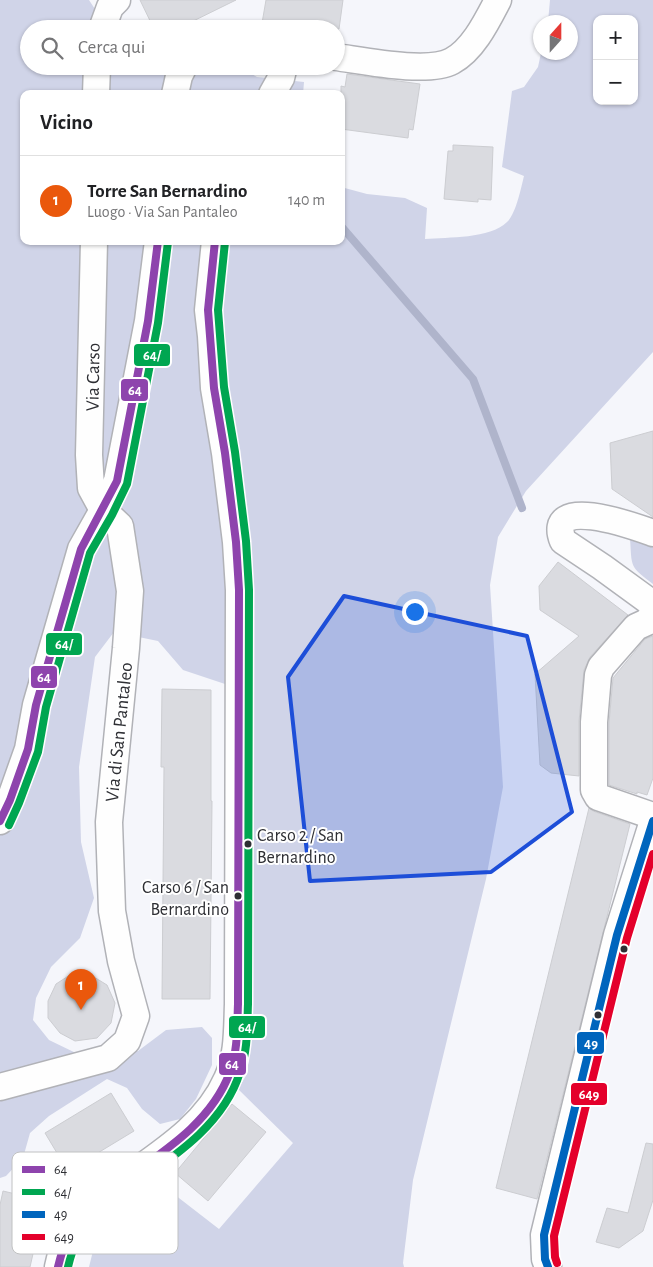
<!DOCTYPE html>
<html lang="it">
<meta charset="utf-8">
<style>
:root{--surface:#fff;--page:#f2f2f2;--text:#202124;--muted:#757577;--line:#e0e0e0;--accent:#ea580c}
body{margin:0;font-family:"Alegreya Sans",sans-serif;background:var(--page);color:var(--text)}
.controls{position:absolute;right:15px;top:15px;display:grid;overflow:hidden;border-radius:10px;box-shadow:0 1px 4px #0004}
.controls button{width:45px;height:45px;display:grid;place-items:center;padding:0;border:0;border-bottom:1px solid var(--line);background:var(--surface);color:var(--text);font:25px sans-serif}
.compass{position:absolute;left:533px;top:15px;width:45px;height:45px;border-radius:50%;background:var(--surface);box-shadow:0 1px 4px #0004;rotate:21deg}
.you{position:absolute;left:414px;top:611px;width:18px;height:18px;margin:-12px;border:4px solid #fff;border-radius:50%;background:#1a73e8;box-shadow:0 0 0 8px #1a73e833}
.badge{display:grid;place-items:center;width:32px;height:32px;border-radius:50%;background:var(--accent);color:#fff;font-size:16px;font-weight:700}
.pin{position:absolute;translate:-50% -41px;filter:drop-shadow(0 1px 2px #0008)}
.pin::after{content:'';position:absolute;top:26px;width:18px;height:15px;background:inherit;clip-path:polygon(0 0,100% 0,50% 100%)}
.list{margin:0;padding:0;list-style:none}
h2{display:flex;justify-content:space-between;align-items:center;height:65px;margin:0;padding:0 20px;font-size:21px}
h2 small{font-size:16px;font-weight:400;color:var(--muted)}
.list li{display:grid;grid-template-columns:32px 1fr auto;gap:15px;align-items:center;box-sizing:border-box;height:90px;padding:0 20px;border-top:1px solid var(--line)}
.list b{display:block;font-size:19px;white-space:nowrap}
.list p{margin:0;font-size:16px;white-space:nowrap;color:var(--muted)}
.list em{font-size:16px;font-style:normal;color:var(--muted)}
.icon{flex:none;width:28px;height:28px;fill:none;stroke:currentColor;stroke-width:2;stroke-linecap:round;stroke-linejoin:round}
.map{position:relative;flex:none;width:653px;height:1267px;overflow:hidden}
.search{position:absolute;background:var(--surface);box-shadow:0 1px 4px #0004;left:20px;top:20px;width:325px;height:55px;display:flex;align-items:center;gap:12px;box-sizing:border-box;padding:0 18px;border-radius:28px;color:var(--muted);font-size:19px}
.panel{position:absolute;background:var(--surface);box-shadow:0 1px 4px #0004;left:20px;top:90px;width:325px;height:155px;border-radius:10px}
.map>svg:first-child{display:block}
.forest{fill:#d0d4e8;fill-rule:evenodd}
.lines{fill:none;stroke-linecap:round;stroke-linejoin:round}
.stream{stroke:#afb4cb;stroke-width:8}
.building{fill:#dadbe0;stroke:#cccdd1}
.minor-casing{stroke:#b1b2b7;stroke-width:29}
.minor{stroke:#fefefe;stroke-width:26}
.bus-1-casing{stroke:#fff;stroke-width:11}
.bus-2-casing{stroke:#fff;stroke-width:11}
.bus-3-casing{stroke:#fff;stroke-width:11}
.bus-4-casing{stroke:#fff;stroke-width:11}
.bus-1{stroke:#8e44ad;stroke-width:8}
.bus-2{stroke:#00a651;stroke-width:8}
.bus-3{stroke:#0065bd;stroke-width:8}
.bus-4{stroke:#e4002b;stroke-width:8}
.marked{fill:#1d4ed8;fill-opacity:0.2;stroke:#1d4ed8;stroke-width:4;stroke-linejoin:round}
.bus-dot{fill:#2e2f34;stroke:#fff;stroke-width:2}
.labels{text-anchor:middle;stroke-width:4;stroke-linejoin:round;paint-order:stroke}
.bus-label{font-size:18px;fill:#2e2f34;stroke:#fff;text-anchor:start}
.street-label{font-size:19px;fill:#2e2f34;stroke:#fff}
.key{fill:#fff;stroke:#c0c1c2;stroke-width:1}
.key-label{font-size:14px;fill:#2e2f34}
.line-badge{stroke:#fff;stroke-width:2}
.badge-label{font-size:14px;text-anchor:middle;font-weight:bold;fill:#fff}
</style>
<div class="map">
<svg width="653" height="1267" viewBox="0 0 653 1267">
<rect width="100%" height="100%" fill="#f5f6fb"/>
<g class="forest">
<path d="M0,0H89L108,29H29V66H239L257,77L304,82L303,94H24V241H341V187L367,194L405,198L427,208L425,239C448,237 490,239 507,222C516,214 521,188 524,176L502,167L512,91L524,87L538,67L541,53L570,52V22H548L550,0H653V352L526,491L498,537L490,585L503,787L486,879L413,1180L403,1263L404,1267H89L95,1243L124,1206L157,1181L219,1229L293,1143L238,1089L247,1074L253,1024L246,691L183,670L158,641L114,632L95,657L79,767L81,842L94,898L80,938L51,967L36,998L33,1020L49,1040L80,1055L138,1051L166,1030L202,1027L212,1038V1065L196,1099L180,1119L160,1124L142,1109L127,1088L107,1079L49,1116L30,1133L23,1158L6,1176L0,1178ZM597,19H634V101H597Z"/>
<path d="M630,538L653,542V584C629,566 632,567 630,538Z"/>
</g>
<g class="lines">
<path class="stream" d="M341,226L473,379L522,508"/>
</g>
<g class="building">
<path d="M140,0H236L177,29H154Z"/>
<path d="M266,0H343L339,29H261Z"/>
<path d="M347,74L420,84L413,130L409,129L408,138L341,129V86L345,87Z"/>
<path d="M453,145L493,147L491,200L478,199V202L444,199L448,151H453Z"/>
<path d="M653,431V517L612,489L610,443Z"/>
<path d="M558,562L628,615L590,657L584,670L579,721V776L551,773L540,765L535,674L579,636L540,610L539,586Z"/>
<path d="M653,636V778L647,795L637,792V794L609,785V723L613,678L645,639Z"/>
<path d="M162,689L211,690V801H212L210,999H162L164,767H161Z"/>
<path d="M589,808L593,811L630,824L537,1199L496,1188Z"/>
<path d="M89,974L107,985L115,1003L111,1023L97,1038L75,1041L60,1033L48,1018V1001L56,984L70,975Z"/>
<path d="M111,1093L134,1131L68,1171L54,1185L45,1201L30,1267H0V1205L3,1191L24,1196L36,1173L57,1153L45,1133Z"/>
<path d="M232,1104L266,1132L208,1201L175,1173Z"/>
<path d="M646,1143L653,1144V1200L643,1231L619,1248L596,1242L607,1208L628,1213Z"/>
</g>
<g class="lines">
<g class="minor-casing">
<g id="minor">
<path d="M102,29L110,7L117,0"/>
<path d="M336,57C365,61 428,74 452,61C473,50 487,21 498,0"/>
<path d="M96,94L97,66"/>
<path d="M175,94L179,76L184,66"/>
<path d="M272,94L281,78L284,66"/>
<path d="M653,533C636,527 544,493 563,541L602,567L650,602L653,607"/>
<path d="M653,614L647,622L636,627L601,667L598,675L594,722V790L598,797L653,816"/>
<path d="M0,821L10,800L28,749L36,705L81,549L103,510L117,481L148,321L158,241"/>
<path d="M0,1087L108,1058L127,1041L136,1016L121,961L112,911L109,822L126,648L130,591L120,526L103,510L91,488L89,455L94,241"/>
<path d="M58,1267C62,1248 70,1227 83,1212C94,1200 109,1190 122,1181C161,1153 207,1125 227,1079C238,1056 237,1030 238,1004L239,590L236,542L225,453L214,388L211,336L208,310L215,241"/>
<path d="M548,1267L545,1259L544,1235L617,935L653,821"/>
</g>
</g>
<use href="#minor" class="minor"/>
<g class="bus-1-casing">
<g id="bus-1">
<path d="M0,821L10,800L28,749L36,705L81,549L117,481L148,321L158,241"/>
<path d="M58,1267C63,1247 69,1227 83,1212C95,1199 110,1189 125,1179C166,1150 212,1121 230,1072C238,1050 237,1027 238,1004L239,590L236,542L225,453L214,388L208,310L215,241"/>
</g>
</g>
<g class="bus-2-casing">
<g id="bus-2">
<path d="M9,825L19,803L38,752L46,707L90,553L112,515L127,484L158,323L168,242"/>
<path d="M68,1267C72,1250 79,1232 90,1219C102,1206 118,1196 132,1186C175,1156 224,1124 240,1072C248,1050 247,1027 248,1004L249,590L246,541L235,452L224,387L218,310L225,242"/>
</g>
</g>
<g class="bus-3-casing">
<path id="bus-3" d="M548,1267L545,1259L544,1235L617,935L653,821"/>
</g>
<g class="bus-4-casing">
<path id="bus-4" d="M557,1263L555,1257L554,1236L627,938L653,854"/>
</g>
<use href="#bus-1" class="bus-1"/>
<use href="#bus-2" class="bus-2"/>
<use href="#bus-3" class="bus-3"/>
<use href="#bus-4" class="bus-4"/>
</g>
<path class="marked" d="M344,596L527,636L572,812L491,872L310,881L288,677Z"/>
<g class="bus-dot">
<circle cx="248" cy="844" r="4.5"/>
<circle cx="238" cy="896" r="4.5"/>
<circle cx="624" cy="949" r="4.5"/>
<circle cx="598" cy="1015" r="4.5"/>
</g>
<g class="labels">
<g class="bus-label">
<text x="257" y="841">Carso 2 / San<tspan x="257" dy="22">Bernardino</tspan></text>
<text x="229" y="893" text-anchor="end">Carso 6 / San<tspan x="229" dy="22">Bernardino</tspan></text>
</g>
<g class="street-label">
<text transform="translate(92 377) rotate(-89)" y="7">Via Carso</text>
<text transform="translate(118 732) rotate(-84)" y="7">Via di San Pantaleo</text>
</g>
</g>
<rect x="12" y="1152" width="166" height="102" rx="8" class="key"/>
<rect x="22" y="1166" width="23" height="7" fill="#8e44ad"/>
<rect x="22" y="1189" width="23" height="6" fill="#00a651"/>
<rect x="22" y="1211" width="23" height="7" fill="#0065bd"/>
<rect x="22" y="1234" width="23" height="6" fill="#e4002b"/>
<g class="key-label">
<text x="54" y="1174">64</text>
<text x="54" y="1197">64/</text>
<text x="54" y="1219">49</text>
<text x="54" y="1242">649</text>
</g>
<g class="line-badge">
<rect x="133" y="343" width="38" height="24" rx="5" fill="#00a651"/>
<rect x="120" y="378" width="29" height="24" rx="5" fill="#8e44ad"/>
<rect x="45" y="632" width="38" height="24" rx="5" fill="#00a651"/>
<rect x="30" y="665" width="28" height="24" rx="5" fill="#8e44ad"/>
<rect x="228" y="1015" width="38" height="24" rx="5" fill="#00a651"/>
<rect x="576" y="1031" width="29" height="24" rx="5" fill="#0065bd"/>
<rect x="218" y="1052" width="29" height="24" rx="5" fill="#8e44ad"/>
<rect x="570" y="1082" width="38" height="24" rx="5" fill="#e4002b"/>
</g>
<g class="badge-label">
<text x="152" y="360">64/</text>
<text x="135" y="395">64</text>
<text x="64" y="649">64/</text>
<text x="44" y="682">64</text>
<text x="247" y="1032">64/</text>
<text x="591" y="1048">49</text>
<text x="232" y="1069">64</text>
<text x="589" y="1099">649</text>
</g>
</svg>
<div class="controls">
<button>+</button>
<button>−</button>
</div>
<svg class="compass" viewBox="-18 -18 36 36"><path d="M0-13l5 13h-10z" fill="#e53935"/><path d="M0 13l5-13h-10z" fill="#757577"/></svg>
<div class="you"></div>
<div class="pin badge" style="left:81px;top:1010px">1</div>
<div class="search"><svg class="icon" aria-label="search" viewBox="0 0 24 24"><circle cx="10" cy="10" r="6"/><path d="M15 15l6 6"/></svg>Cerca qui</div>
<section class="panel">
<h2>Vicino<small></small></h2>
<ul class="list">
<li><span class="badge">1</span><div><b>Torre San Bernardino</b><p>Luogo · Via San Pantaleo</p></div><em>140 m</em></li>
</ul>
</section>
</div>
